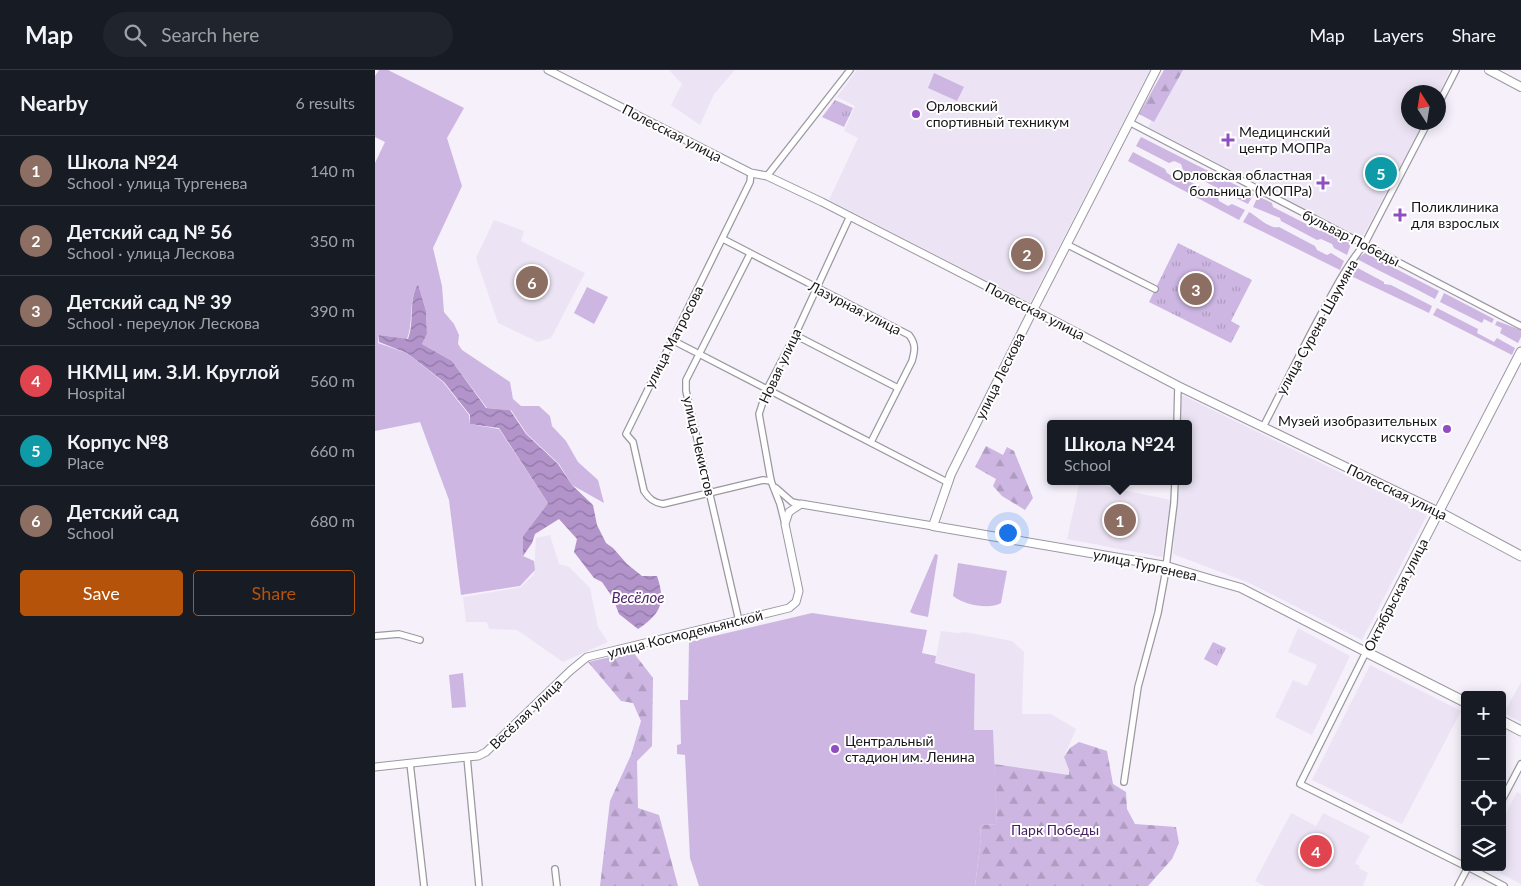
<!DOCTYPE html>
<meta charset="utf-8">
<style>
:root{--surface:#171b24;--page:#20242c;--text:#f1f3f6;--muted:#9ea1a6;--line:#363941;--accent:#b45309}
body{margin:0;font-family:Lato,sans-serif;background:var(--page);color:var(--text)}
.controls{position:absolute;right:15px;bottom:15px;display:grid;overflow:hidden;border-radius:5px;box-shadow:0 2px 12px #0003}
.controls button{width:45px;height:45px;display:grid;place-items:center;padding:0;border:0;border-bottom:1px solid var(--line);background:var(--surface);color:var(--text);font:25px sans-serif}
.compass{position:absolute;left:1026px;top:15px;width:45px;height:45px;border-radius:50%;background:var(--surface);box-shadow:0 2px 12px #0003;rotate:348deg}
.you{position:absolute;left:632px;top:462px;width:18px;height:18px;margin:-12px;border:4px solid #fff;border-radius:50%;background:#1a73e8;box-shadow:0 0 0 8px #1a73e833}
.badge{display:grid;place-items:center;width:32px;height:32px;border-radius:50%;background:var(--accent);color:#fff;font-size:16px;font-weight:700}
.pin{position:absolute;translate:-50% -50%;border:2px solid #fff;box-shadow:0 1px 5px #0006}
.popup{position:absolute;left:672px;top:350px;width:145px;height:65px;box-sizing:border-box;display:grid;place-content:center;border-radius:5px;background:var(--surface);filter:drop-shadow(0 1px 4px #0005);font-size:16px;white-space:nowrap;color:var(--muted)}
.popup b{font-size:19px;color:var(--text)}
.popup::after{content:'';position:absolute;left:50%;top:100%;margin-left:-10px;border:10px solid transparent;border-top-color:var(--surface)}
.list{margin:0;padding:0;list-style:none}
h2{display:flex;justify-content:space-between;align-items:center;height:65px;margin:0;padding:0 20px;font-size:21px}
h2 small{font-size:16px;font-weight:400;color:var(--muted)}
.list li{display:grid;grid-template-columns:32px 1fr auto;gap:15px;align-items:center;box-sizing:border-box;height:70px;padding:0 20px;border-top:1px solid var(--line)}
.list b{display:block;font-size:19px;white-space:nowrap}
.list p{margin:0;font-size:16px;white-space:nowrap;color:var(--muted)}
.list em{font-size:16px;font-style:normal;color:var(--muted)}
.actions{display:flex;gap:10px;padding:15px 20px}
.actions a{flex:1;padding:11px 0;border:1px solid var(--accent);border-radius:5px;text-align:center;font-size:18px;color:var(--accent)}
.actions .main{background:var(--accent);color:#fff}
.icon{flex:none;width:28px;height:28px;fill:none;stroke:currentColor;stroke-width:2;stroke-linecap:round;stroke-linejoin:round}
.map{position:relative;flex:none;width:1146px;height:816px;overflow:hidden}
header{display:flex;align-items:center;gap:30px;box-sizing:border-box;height:70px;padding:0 25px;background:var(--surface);border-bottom:1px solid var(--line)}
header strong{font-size:24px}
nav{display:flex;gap:28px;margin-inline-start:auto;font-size:18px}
.search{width:350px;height:45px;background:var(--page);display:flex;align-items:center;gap:12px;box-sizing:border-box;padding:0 18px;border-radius:28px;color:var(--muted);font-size:19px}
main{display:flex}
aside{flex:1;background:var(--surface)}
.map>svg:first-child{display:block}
.built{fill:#ece4f4}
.grass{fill:#cdb6e2}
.forest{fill:url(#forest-firs)}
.park{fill:url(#park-tufts)}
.water{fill:url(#water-waves)}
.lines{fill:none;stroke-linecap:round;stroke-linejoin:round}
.minor-casing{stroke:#9c98a1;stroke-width:8}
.tertiary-casing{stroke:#9c98a1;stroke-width:9}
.secondary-casing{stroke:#9c98a1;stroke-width:10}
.primary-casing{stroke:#9c98a1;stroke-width:11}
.minor{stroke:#fff;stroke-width:5.5}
.tertiary{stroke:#fff;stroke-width:7}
.secondary{stroke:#fff;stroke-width:8}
.primary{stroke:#fff;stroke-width:9}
.poi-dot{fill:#914dc1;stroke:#fff;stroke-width:2}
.labels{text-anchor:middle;stroke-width:4;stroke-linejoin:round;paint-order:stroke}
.poi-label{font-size:14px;fill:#171518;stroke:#fff;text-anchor:start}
.street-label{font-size:14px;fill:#171518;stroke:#fff}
.park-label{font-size:14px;fill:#482063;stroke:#fff}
.water-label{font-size:15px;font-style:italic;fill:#4c2467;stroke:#fff}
</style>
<header>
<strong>Map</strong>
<div class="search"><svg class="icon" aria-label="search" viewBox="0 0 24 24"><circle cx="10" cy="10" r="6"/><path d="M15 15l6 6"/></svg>Search here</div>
<nav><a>Map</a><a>Layers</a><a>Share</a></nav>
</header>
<main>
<aside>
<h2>Nearby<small>6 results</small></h2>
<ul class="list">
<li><span class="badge" style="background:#8d6e63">1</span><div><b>Школа №24</b><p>School · улица Тургенева</p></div><em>140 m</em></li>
<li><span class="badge" style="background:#8d6e63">2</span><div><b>Детский сад № 56</b><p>School · улица Лескова</p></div><em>350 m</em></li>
<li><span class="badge" style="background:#8d6e63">3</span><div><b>Детский сад № 39</b><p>School · переулок Лескова</p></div><em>390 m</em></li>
<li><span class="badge" style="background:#e0444e">4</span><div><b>НКМЦ им. З.И. Круглой</b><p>Hospital</p></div><em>560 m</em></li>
<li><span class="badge" style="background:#0f9aa8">5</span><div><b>Корпус №8</b><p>Place</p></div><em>660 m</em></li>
<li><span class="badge" style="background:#8d6e63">6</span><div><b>Детский сад</b><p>School</p></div><em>680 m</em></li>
</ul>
<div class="actions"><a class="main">Save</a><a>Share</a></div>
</aside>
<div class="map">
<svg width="1146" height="816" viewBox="0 0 1146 816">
<defs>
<pattern id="forest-firs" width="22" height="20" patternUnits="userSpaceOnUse" patternTransform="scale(1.25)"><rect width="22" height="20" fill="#cdb6e2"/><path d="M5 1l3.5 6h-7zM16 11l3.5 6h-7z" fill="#af9cc1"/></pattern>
<pattern id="park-tufts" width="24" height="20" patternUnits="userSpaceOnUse" patternTransform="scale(1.25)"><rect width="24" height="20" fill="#cdb6e2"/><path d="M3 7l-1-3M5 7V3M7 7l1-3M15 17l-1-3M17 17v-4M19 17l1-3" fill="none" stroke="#af9cc1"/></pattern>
<pattern id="water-waves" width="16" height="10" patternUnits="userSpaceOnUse" patternTransform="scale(1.25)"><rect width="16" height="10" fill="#b294cb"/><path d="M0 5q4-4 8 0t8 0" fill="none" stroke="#9078a4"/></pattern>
</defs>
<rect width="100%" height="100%" fill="#f5f0fa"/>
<g class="built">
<path d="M294,0H360L339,24L325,55L296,35L307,14Z"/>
<path d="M482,0H775L655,233L454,130L483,68L469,61L480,36L462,27Z"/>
<path d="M805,0H1075L1064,23L1034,22V52L1048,53L987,168L773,57Z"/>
<path d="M119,150L149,161L146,171L210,203L176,268L163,272L123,253L101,188Z"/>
<path d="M807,325L1052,445L987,570L872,512L798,484L802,411H814V354H805Z"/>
<path d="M705,411L796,430L787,487L692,469Z"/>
<path d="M175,465L184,494L194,497L215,518L223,557L233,572L188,592L142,560L114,559L112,552H91L88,527L146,517L159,504L161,468Z"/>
<path d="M923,558L975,586L937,665L900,647L918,610L932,616L942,595L913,582Z"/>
<path d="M566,561L583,563L590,562L637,571L649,582L647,644H676L701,659L689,687L694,700V705L619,694L599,660L600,604L560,592Z"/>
<path d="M995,595L1086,641L1027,754L937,710Z"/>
<path d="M1146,612V652L1129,643Z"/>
<path d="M1142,722L1146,724V814L1113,797H1127V751Z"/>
<path d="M916,743L941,756L948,743L995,766L980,793L985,796L984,798L993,803L988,816H890L880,811Z"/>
</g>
<g class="grass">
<path d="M4,0H13L89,38L72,68L87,116L58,178L67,216L69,242L79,254L84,265L83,274L87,280L135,312L138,329L146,336H164L175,346L177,356L191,371L203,392L223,410L229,433L197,415L184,394L152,364L136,340L112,338L77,291L47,274L52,264L51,241L43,214C33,231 39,251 32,269L4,265L3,273L32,283L68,312L94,345L95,354L124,359L173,433L148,466V486L159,491L160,500L145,516L86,525L74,430L45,352L0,361V93L10,72L0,67V6Z"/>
<path d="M559,3L589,17L582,31L553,18Z"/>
<path d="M766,67L879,124L873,134L861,128L860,124L849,118L846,120L808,100L806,94L799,91L794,93L761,76Z"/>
<path d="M758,82L790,99L792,103L800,108L805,107L842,125L844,131L853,136L857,134L870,140L864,150L753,91Z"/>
<path d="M883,126L897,133L898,137L945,161L947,159L976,174L972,185L959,178L957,174L946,169L942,170L906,151L905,148L878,137Z"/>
<path d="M874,142C883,147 894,159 904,157L940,176L942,180L952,185L956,183L969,191L965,200L868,152Z"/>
<path d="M990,183L1064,221L1060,229C1034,215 1008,203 982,189Z"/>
<path d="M979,196L1009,212V214L1016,215L1057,236L1054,243L974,205Z"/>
<path d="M212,217L233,227L219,254L199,243Z"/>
<path d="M1069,223L1119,249L1117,253L1109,249L1107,253L1065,232Z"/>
<path d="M1062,238L1103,259L1102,263L1119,272L1122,268L1140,278L1137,285L1058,245Z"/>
<path d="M1122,251L1146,260V267L1143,273L1125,263L1127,258L1120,255Z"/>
<path d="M560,484L563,485L553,547L539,544L535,542Z"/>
<path d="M583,493L632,501L626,533C614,540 590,535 578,526Z"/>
<path d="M437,543L552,560L547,583L561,586L560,593L600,604L599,660H618L622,754L605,755L606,768L600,816H324L315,788L310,685L302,684V675L306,674L305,630H313L314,572Z"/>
<path d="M88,603L91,637L77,638L74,605Z"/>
</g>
<g class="forest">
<path d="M789,0H808L779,52L764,44Z"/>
<path d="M611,376L628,385L632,377L639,381L658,428L650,440L627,426L618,416L621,409L600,397Z"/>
<path d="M258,582L278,608L277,676L262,691L263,738L284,745L303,816H225L235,731L256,685L266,651L258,633L246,631L213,592Z"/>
<path d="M704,672L732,681L738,714L751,722L752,739L760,754L801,757L804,773L797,789L773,816H600L606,768L605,755L622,754L619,694L694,705V700L689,687L695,678Z"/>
</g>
<g class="park">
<path d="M460,30L478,38L469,57L447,47Z"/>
<path d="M803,173L877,210L856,251L865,256L856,273L774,232Z"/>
<path d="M838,572L851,578L842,596L829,589Z"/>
</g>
<path class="water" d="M43,214L51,241L52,264L47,274L77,291L111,338L135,340L151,364L183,394L197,415L218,435L222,455L231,473L238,478L252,494L267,506H282C291,532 286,544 263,559L244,544L238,528L227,512L219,508L199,482L202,469L184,449L160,464L157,473L148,486V466L173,433L124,358L95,354V345L69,312L32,283L4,272V265L33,269C40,251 33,231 43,214Z"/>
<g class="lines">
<g class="minor-casing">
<g id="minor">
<path d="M1064,33L1081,0"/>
<path d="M754,52L1146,256"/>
<path d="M376,103L375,112L251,364L258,372L269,421C274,429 279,433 288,434L388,410L396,411"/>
<path d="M392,106L475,0"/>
<path d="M348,169L534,265C541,274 540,280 537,291L496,372"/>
<path d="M691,174L780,219"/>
<path d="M420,265L523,318"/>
<path d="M297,270L572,412"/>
<path d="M802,354L803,316"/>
<path d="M888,357C909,317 928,276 950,237C962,215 973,194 989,175L1053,52"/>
<path d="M401,418L417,432L426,434"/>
<path d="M410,454L405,434L396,411L384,344L392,319L420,265L475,146"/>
<path d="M364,551L311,321V310L375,184"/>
<path d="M0,566L24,564L45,570"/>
<path d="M991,582L925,714L1090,796"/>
<path d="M92,687L104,816"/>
<path d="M35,693L49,816"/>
<path d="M749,712L763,617L783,543L790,505L799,433L800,411"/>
<path d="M1127,730L1146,694"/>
<path d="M1093,797L1129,816"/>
<path d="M180,799L182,816"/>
<path d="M1083,816L1093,797"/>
</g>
</g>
<g class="tertiary-casing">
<g id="tertiary">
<path d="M173,0L376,103L392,106L447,132L658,240"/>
<path d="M0,697L92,687L103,686L111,682L195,601L212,587L414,538L421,532L424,521L410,454L414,442L426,434L558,456"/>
</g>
</g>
<g class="secondary-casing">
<g id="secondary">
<path d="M781,0L658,240L576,404L558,456L791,496L838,510L866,518L991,582"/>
<path d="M1114,0L1146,17"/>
<path d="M658,240L803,316L1064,442"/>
</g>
</g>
<g class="primary-casing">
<g id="primary">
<path d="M1064,442L1146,486"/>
<path d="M1090,632L991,582L1146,282"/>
<path d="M1127,651L1146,661"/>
</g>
</g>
<use href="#minor" class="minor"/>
<use href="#tertiary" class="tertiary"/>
<use href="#secondary" class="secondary"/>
<use href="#primary" class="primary"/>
</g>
<g class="poi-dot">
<circle cx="541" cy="44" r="5"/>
<path d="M850.5 62.5h5v5h5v5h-5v5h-5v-5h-5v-5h5z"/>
<path d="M945.5 105.5h5v5h5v5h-5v5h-5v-5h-5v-5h5z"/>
<path d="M1022.5 137.5h5v5h5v5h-5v5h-5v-5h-5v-5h5z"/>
<circle cx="1072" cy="359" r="5"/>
<circle cx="460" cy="679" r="5"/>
</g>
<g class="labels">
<g class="poi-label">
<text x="551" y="41">Орловский<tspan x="551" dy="16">спортивный техникум</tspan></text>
<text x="864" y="67">Медицинский<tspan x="864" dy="16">центр МОПРа</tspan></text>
<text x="937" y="110" text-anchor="end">Орловская областная<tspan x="937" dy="16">больница (МОПРа)</tspan></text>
<text x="1036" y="142">Поликлиника<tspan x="1036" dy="16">для взрослых</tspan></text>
<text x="1062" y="356" text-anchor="end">Музей изобразительных<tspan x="1062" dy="16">искусств</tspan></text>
<text x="470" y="676">Центральный<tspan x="470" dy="16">стадион им. Ленина</tspan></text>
</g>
<g class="street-label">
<text transform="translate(297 63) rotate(27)" y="5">Полесская улица</text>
<text transform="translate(976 168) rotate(27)" y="5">бульвар Победы</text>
<text transform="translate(480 238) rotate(27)" y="5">Лазурная улица</text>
<text transform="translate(660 241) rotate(27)" y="5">Полесская улица</text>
<text transform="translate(942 257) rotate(-61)" y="5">улица Сурена Шаумяна</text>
<text transform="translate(299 267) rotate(-63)" y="5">улица Матросова</text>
<text transform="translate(405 296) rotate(-65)" y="5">Новая улица</text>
<text transform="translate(625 306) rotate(-64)" y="5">улица Лескова</text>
<text transform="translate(324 376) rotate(77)" y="5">улица Чекистов</text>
<text transform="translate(1022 422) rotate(26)" y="5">Полесская улица</text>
<text transform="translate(770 495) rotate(12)" y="5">улица Тургенева</text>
<text transform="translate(1021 525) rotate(-63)" y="5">Октябрьская улица</text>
<text transform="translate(310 564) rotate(-14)" y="5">улица Космодемьянской</text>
<text transform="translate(151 644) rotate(-44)" y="5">Весёлая улица</text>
</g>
<g class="park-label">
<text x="680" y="765">Парк Победы</text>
</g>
<g class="water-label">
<text x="263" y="533">Весёлое</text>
</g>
</g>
</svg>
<div class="controls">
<button>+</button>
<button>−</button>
<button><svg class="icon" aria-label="locate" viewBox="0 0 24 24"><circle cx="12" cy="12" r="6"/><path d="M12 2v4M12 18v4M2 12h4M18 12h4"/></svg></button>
<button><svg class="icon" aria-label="layers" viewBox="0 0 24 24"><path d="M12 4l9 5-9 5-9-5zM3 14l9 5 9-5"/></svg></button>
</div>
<svg class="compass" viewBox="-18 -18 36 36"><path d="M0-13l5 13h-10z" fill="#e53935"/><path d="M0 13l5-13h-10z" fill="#9ea1a6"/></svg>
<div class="you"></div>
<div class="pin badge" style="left:745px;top:450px;background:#8d6e63">1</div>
<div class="popup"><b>Школа №24</b>School</div>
<div class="pin badge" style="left:652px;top:184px;background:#8d6e63">2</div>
<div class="pin badge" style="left:821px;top:219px;background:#8d6e63">3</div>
<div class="pin badge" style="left:941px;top:781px;background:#e0444e">4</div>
<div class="pin badge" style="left:1006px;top:103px;background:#0f9aa8">5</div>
<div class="pin badge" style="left:157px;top:212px;background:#8d6e63">6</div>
</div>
</main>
